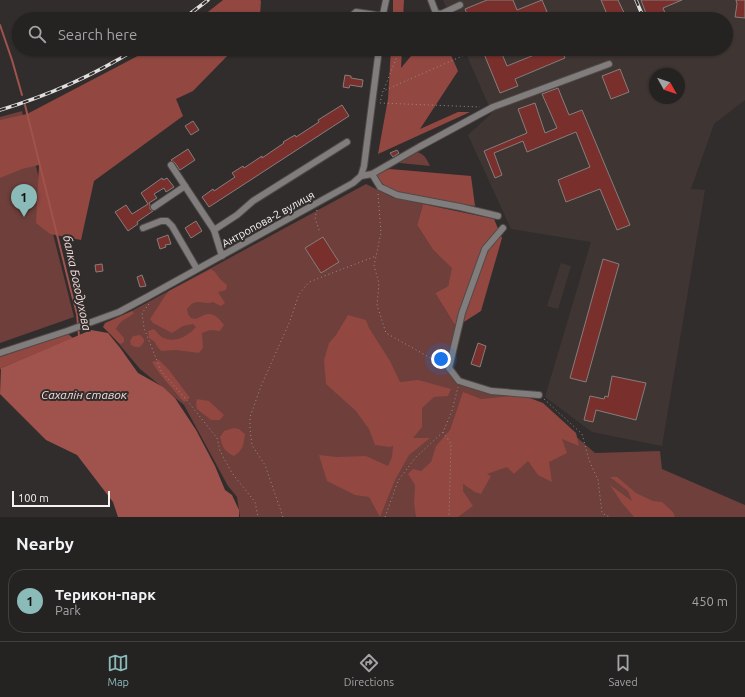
<!DOCTYPE html>
<meta charset="utf-8">
<style>
:root{--surface:#252222;--page:#312f2f;--text:#f1f3f6;--muted:#a3a4a5;--line:#423f40;--accent:#8bbbb9}
body{margin:0;font-family:Ubuntu,sans-serif;background:var(--page);color:var(--text)}
.compass{position:absolute;left:649px;top:68px;width:36px;height:36px;border-radius:50%;background:var(--surface);box-shadow:0 1px 3px #0004;rotate:130deg}
.scale{position:absolute;left:12px;bottom:10px;width:98px;box-sizing:border-box;padding-left:4px;border:2px solid #f5f2f2;border-top:0;font-size:11px;line-height:14px;white-space:nowrap;color:#f5f2f2;-webkit-text-stroke:3px #312d2d;paint-order:stroke}
.you{position:absolute;left:441px;top:359px;width:14px;height:14px;margin:-10px;border:3px solid #fff;border-radius:50%;background:#1a73e8;box-shadow:0 0 0 6px #1a73e833}
.badge{display:grid;place-items:center;width:26px;height:26px;border-radius:50%;background:var(--accent);color:#111;font-size:13px;font-weight:700}
.pin{position:absolute;translate:-50% -33px;filter:drop-shadow(0 1px 2px #0008)}
.pin::after{content:'';position:absolute;top:21px;width:14px;height:12px;background:inherit;clip-path:polygon(0 0,100% 0,50% 100%)}
.list{margin:0;padding:0;list-style:none}
h2{display:flex;justify-content:space-between;align-items:center;height:52px;margin:0;padding:0 16px;font-size:17px}
h2 small{font-size:13px;font-weight:400;color:var(--muted)}
.list li{display:grid;grid-template-columns:26px 1fr auto;gap:12px;align-items:center;box-sizing:border-box;height:64px;margin:0 8px 8px;padding:0 8px;border:1px solid var(--line);border-radius:16px}
.list b{display:block;font-size:15px;white-space:nowrap}
.list p{margin:0;font-size:13px;white-space:nowrap;color:var(--muted)}
.list em{font-size:13px;font-style:normal;color:var(--muted)}
.icon{flex:none;width:22px;height:22px;fill:none;stroke:currentColor;stroke-width:2;stroke-linecap:round;stroke-linejoin:round}
.map{position:relative;flex:none;width:745px;height:517px;overflow:hidden}
.search{position:absolute;background:var(--surface);box-shadow:0 1px 3px #0004;left:12px;right:12px;top:12px;height:44px;display:flex;align-items:center;gap:10px;box-sizing:border-box;padding:0 14px;border-radius:22px;color:var(--muted);font-size:15px}
.sheet{height:124px;background:var(--surface)}
nav{display:flex;justify-content:space-around;align-items:center;box-sizing:border-box;height:56px;border-top:1px solid var(--line);background:var(--surface);font-size:11px;color:var(--muted)}
nav a{display:grid;justify-items:center;gap:2px}
nav .on{color:var(--accent)}
.map>svg:first-child{display:block}
.built{fill:#3f3533;fill-rule:evenodd}
.green{fill:#6e3f3b}
.forest{fill:#924741}
.water{fill:#a0534c}
.lines{fill:none;stroke-linecap:round;stroke-linejoin:round}
.stream{stroke:#a0534c;stroke-width:2}
.building{fill:#79302c;stroke:#837e7d}
.minor-casing{stroke:#4e4b4a;stroke-width:8}
.path{stroke:#949090;stroke-width:1;stroke-dasharray:1 3;stroke-linecap:butt}
.minor{stroke:#827d7d;stroke-width:6}
.rail-casing{stroke:#e1dede;stroke-width:3.5}
.rail{stroke:#312d2d;stroke-width:2;stroke-dasharray:6;stroke-linecap:butt}
.labels{text-anchor:middle;stroke-width:4;stroke-linejoin:round;paint-order:stroke}
.street-label{font-size:11px;fill:#f5f2f2;stroke:#312d2d}
.water-label{font-size:12px;font-style:italic;fill:#f4ddda;stroke:#312d2d}
</style>
<div class="map">
<svg width="745" height="517" viewBox="0 0 745 517">
<rect width="100%" height="100%" fill="#312d2d"/>
<g class="built">
<path d="M443,0H745V100L714,124L691,189L705,190L662,446L592,432L545,397L591,242L511,229L468,135L492,113L464,49H726V19H451ZM655,74H679V98H655Z"/>
<path d="M561,263L571,266L558,309L547,306Z"/>
</g>
<g class="green">
<path d="M22,111L74,317L0,343V117Z"/>
<path d="M417,152C425,154 427,160 430,166L400,163L399,162L415,153Z"/>
<path d="M366,184L392,197L423,204L417,225L433,250L453,268L448,286L435,293L456,327L446,369L459,385L535,401L595,453L660,451L662,469L745,505V517H240L237,497L228,486L184,405L140,369L104,326Z"/>
</g>
<g class="forest">
<path d="M223,0H260L261,1L260,15L255,19H199Z"/>
<path d="M393,0H404L403,19H393Z"/>
<path d="M151,49H234L193,91L176,99L183,116L94,181L81,240L50,234L36,223L39,165L22,169L0,178V120L27,114Z"/>
<path d="M391,49H402L401,68L417,49H436L451,55L458,71L420,129L458,112H470L378,154L388,99Z"/>
<path d="M390,169L471,176L475,206L397,194C388,189 381,184 376,175L383,171Z"/>
<path d="M423,204L494,219L502,238L481,311L456,327L435,293L448,286L452,268L433,250L417,225Z"/>
<path d="M211,269L215,272L220,279L227,285L226,290L218,292L225,303L221,306L213,302C202,306 197,296 187,309L188,314L191,318L195,319C199,318 201,316 204,315C213,311 220,319 224,325L220,331L210,330L202,333L203,348L199,353L176,350L161,351L156,345L155,342L149,338L148,331L154,329C157,332 160,337 164,338C176,343 188,336 196,327L193,324L183,326L172,333L153,323L150,319L165,296L169,291Z"/>
<path d="M132,311L134,313C126,320 122,318 116,329L124,338V342L121,344L119,343L103,327L105,323Z"/>
<path d="M348,315L366,320L369,328L390,361L400,382L418,380L451,389L448,396L434,397L422,408V427L413,438H430L409,455L395,480L380,517L369,497L355,495L327,481L319,455L337,457L366,456L388,466L392,457L393,446L390,447L375,445L369,429L356,411L326,384L324,360L329,343L336,335Z"/>
<path d="M68,334L73,338L1,368L0,370V357Z"/>
<path d="M140,335L144,339V342L140,347H135L131,345L130,341L133,336Z"/>
<path d="M159,360L169,370L190,398L184,402C173,389 161,377 152,362Z"/>
<path d="M463,392L481,399L522,395L543,403L576,433L579,446L562,439L567,453L549,462L552,482L538,475L528,461L514,474L507,467L487,474L491,476L481,494L475,492L463,484V491L473,506L458,517H416L414,503L415,485L408,474L413,469L421,471L431,462L436,446L450,430Z"/>
<path d="M197,399L209,401L224,415L220,420H211L197,409L196,403Z"/>
<path d="M234,428L239,429L245,434C243,446 244,449 234,456C223,450 223,448 220,437L224,431Z"/>
<path d="M610,477H617L636,493L653,501L662,502L673,512L675,517H634L622,503L610,485L632,501L628,491Z"/>
</g>
<path class="water" d="M91,330L108,333L121,349L128,359L138,373L163,387L175,398L196,430L215,466L225,490L232,495L239,510V517H118L113,502L77,455L46,440L0,394L1,368Z"/>
<g class="lines">
<g class="stream">
<path d="M0,25L12,60L22,95"/>
<path d="M25,105L70,287L77,314L79,336"/>
</g>
</g>
<g class="building">
<path d="M487,0H513L517,10L542,0L550,19H469L465,9Z"/>
<path d="M601,0H618L627,19H609Z"/>
<path d="M641,0H682L663,8L665,13L648,19Z"/>
<path d="M736,0H745V18L735,17L737,4Z"/>
<path d="M482,49H513L502,54L507,66L544,51L543,49H562L565,58L515,79L518,86L500,93Z"/>
<path d="M620,69L629,92L611,99L602,76Z"/>
<path d="M345,75L351,76V78L363,80L362,87L350,85L349,88L343,87Z"/>
<path d="M558,88L569,115L582,110L630,225L617,230L600,189L566,202L558,180L590,167L576,132L527,152L523,141L494,153L502,175L495,178L484,151L527,133L518,109L535,103L545,133L557,128L542,94Z"/>
<path d="M342,105L349,116L209,207L202,197L213,189L214,191L235,177L232,173L243,166L244,168L262,156V158L284,143L283,142L295,135L296,137L319,122L318,120Z"/>
<path d="M193,121L199,130L191,135L185,126Z"/>
<path d="M188,149L195,160L180,170L175,163L171,160Z"/>
<path d="M397,150L399,153L393,157L390,153Z"/>
<path d="M162,178L163,180L167,178L174,187L166,192L164,188L154,194L157,198L149,203L150,205V209L153,211L137,222L138,224L128,231L115,212L126,205L132,214L148,204L141,193Z"/>
<path d="M196,221L202,231L191,238L185,228Z"/>
<path d="M168,235L171,244L165,245L166,247L160,249L157,239Z"/>
<path d="M323,237L339,262L321,273L305,248Z"/>
<path d="M603,259L619,264L586,382L570,378Z"/>
<path d="M102,264L103,271L96,272L95,265Z"/>
<path d="M142,275L146,286L140,287L137,277Z"/>
<path d="M478,343L486,346L480,367L471,364Z"/>
<path d="M612,376L646,383L636,420L596,410L593,422L584,420L590,396L604,399L605,396L608,397Z"/>
</g>
<g class="lines">
<g class="minor-casing">
<g id="minor">
<path d="M431,0L436,13L441,14L460,5"/>
<path d="M348,19L356,12L383,16"/>
<path d="M382,19L386,0"/>
<path d="M171,165L214,230L222,256"/>
<path d="M372,174L380,187L397,195L460,207L498,216"/>
<path d="M361,176L372,174L419,147L493,107L609,64"/>
<path d="M154,207L185,186"/>
<path d="M143,228L161,221H167L172,226L197,269"/>
<path d="M503,228L485,249L462,313L449,368L459,381L491,391L539,395"/>
<path d="M214,230L237,215L253,201L347,142"/>
<path d="M0,353L67,331L119,312L147,297L353,183L361,176L364,166L379,49"/>
</g>
</g>
<g class="path">
<path d="M412,19L428,13"/>
<path d="M467,54L383,91L380,103L480,107"/>
<path d="M384,89L400,49"/>
<path d="M378,194L381,233L374,266L379,283L377,305L386,333L443,365"/>
<path d="M317,210L315,218L320,233"/>
<path d="M149,304L142,313L144,328L161,371L185,398L217,438L220,451L232,473L255,502L258,517"/>
<path d="M544,399L582,434L589,460L598,480L602,513L609,517"/>
<path d="M443,432L451,444L449,517"/>
<path d="M283,517L265,465L252,445L250,429V417L261,386L290,321L299,294L309,282L376,256"/>
<path d="M385,517L398,481L415,458L443,432L452,411L458,387"/>
</g>
<use href="#minor" class="minor"/>
<g class="rail-casing">
<g id="rail">
<path d="M636,0L644,19"/>
<path d="M183,19L208,0"/>
<path d="M656,49L658,53"/>
<path d="M0,110C47,96 94,75 136,49"/>
</g>
</g>
<use href="#rail" class="rail"/>
</g>
<g class="labels">
<g class="street-label">
<text transform="translate(268 219) rotate(-29)" y="4">Антропова-2 вулиця</text>
</g>
<g class="water-label">
<text transform="translate(77 283) rotate(78)" y="4">балка Богодухова</text>
<text x="84" y="399">Сахалін ставок</text>
</g>
</g>
</svg>
<svg class="compass" viewBox="-18 -18 36 36"><path d="M0-13l5 13h-10z" fill="#e53935"/><path d="M0 13l5-13h-10z" fill="#a3a4a5"/></svg>
<div class="scale">100 m</div>
<div class="you"></div>
<div class="pin badge" style="left:24px;top:217px">1</div>
<div class="search"><svg class="icon" aria-label="search" viewBox="0 0 24 24"><circle cx="10" cy="10" r="6"/><path d="M15 15l6 6"/></svg>Search here</div>
</div>
<section class="sheet">
<h2>Nearby<small></small></h2>
<ul class="list">
<li><span class="badge">1</span><div><b>Терикон-парк</b><p>Park</p></div><em>450 m</em></li>
</ul>
</section>
<nav>
<a class="on"><svg class="icon" aria-label="map" viewBox="0 0 24 24"><path d="M3 6l6-2 6 2 6-2v14l-6 2-6-2-6 2zM9 4v14M15 6v14"/></svg>Map</a>
<a><svg class="icon" aria-label="directions" viewBox="0 0 24 24"><path d="M12 3l9 9-9 9-9-9zM9 14v-3h6M13 9l2 2-2 2"/></svg>Directions</a>
<a><svg class="icon" aria-label="saved" viewBox="0 0 24 24"><path d="M7 4h10v16l-5-4-5 4z"/></svg>Saved</a>
</nav>
